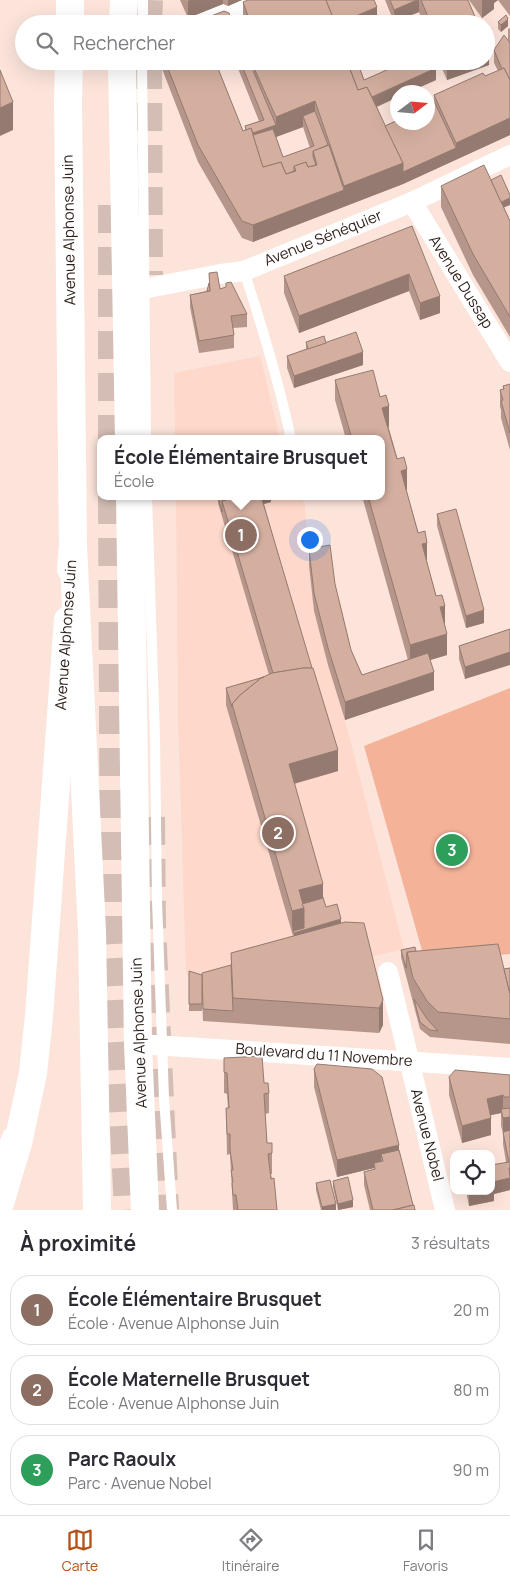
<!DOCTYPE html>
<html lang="fr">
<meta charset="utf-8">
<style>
:root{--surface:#fff;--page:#f7f7f7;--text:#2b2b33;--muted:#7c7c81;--line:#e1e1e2;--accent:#b45117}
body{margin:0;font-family:Manrope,sans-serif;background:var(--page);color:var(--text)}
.controls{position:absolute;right:15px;bottom:15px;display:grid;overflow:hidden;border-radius:10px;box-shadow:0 5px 20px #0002}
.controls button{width:45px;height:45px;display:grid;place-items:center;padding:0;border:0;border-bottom:1px solid var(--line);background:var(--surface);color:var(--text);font:25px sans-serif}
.compass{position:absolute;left:390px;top:85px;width:45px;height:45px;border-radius:50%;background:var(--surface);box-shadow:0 5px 20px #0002;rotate:74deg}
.you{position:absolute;left:309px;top:539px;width:18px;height:18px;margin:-12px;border:4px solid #fff;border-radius:50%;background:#1a73e8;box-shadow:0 0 0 8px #1a73e833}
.badge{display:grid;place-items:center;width:32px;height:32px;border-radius:50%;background:var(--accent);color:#fff;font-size:16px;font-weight:700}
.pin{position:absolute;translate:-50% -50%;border:2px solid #fff;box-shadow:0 1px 5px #0006}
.popup{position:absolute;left:97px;top:435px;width:288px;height:65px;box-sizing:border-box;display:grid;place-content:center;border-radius:10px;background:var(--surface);filter:drop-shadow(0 1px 4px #0005);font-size:16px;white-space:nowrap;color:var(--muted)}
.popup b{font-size:19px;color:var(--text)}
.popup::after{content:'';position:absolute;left:50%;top:100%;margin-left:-10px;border:10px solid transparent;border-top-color:var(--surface)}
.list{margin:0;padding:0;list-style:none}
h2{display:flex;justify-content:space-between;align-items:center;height:65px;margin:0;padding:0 20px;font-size:21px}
h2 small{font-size:16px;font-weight:400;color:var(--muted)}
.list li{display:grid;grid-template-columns:32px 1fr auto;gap:15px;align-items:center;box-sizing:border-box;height:70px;margin:0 10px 10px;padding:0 10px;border:1px solid var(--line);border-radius:20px}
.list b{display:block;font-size:19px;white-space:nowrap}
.list p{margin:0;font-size:16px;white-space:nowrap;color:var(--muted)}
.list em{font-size:16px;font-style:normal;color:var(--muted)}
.icon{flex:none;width:28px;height:28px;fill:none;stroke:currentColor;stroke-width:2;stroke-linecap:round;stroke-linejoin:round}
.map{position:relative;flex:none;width:510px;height:1210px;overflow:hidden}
.search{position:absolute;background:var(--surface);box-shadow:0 5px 20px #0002;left:15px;right:15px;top:15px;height:55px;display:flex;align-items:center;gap:12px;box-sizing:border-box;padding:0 18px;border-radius:28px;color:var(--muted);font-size:19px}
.sheet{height:305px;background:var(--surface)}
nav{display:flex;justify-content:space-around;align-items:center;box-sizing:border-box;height:70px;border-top:1px solid var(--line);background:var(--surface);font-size:14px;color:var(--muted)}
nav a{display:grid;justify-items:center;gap:2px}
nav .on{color:var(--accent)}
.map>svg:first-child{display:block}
.built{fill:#fed8ca}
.green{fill:#f4b298}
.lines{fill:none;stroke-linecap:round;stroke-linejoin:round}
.motorway-tunnel{stroke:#d3bdb4;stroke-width:28;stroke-dasharray:28 14;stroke-linecap:butt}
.service{stroke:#fff;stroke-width:10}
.minor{stroke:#fff;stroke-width:20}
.primary{stroke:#fff;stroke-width:28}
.motorway{stroke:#fff;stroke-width:28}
.wall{fill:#b6968a;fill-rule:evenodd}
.shaded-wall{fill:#947a70}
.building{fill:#d4afa0;stroke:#947a70}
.labels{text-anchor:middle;stroke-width:4;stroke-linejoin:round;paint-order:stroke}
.street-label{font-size:15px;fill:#2d1f19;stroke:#fff}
</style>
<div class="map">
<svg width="510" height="1210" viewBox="0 0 510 1210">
<rect width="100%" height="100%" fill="#fce4db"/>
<g class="built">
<path d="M260,356L275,417L279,439H175L174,373Z"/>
<path d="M176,496H299L305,504L309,566L314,611L345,720L404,949L366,958L202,985L189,977L186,973L178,716Z"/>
</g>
<path class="green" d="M510,688V954L425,961L364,746Z"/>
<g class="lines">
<g class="motorway-tunnel">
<path d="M148,24L149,0"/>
<path d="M148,61L149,275"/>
<path d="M112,205V439"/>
<path d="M112,496L114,926L128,1210"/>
<path d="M151,817L152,926L165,1210"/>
</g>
<g class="service">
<path d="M143,0V24"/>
<path d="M142,61L146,439"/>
<path d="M244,271C262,326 279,382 291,439"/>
<path d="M147,496L155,738L157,900L164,1098L172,1210"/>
<path d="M0,1153L8,1134"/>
</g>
<g class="minor">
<path d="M198,24L255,0"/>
<path d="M412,202L510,362"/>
<path d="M127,292L221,274L244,271L412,202L510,155"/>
<path d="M388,972L445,1210"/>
<path d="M138,1044L510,1068"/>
</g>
<g class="primary">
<path d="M70,24V0"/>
<path d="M123,24L124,0"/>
<path d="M69,61L68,102L73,546L71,569"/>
<path d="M122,61L129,439"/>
<path d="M130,496L138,1044L145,1210"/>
<path d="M0,1203L18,1143L33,1073L39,1016L68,620"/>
</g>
<path class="motorway" d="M73,546L92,931L97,1210"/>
</g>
<g class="wall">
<path d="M180,0H242L228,6L223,4L188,18Z"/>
<path d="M385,0H468L478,24H424L419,12L394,22Z"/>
<path d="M469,0H510V16L498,0L494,3V9L482,18Z"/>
<path d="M243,2L377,20L367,24H244L243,20Z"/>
<path d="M498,22L508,26L501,32L498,29Z"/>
<path d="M510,28V135L403,184L253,242L242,238L198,162L159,61H215L243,131H245V126L259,121L235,61H249L254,73V68L261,65L259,61H357L364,80H436L409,92H398V97L377,107L385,126L434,104V95L485,76L498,71L494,63V50L508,41V29ZM303,127L310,148L283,157L276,137Z"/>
<path d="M439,61H486L489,65L447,80Z"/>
<path d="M441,186L504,208L510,221V337L473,275L441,207Z"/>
<path d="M412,226L440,313L420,320L409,291L299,333L284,293V276Z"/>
<path d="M209,273L220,289L247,314V327L233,328L234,335V348L199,353L190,307V295L207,291L209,283Z"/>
<path d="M306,342L326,343L363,365L294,388L287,368V356L306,349Z"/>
<path d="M335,380L380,397L445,626L447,655L430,660L434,690L345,720L328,665L314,611L309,566V549L335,584L351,650L362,675L408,660L362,496H381V439H346L335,400Z"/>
<path d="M510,384V450L501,418V410L500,407V390L503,389V386Z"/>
<path d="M218,496H271V502L264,504L338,771L294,784L326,907L341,923H364L383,1025L379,1033L203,1021L202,997V1011H189V971L202,975L231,965V953L293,936L226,705V688L269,675L218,503Z"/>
<path d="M437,514L484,623L466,628L437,526Z"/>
<path d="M510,629L465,679L459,659V646Z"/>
<path d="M401,950L416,951L504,969L510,968V1044L430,1037L420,1029L401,957Z"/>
<path d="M224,1058L264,1083L269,1093V1113L265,1114L267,1143L272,1153V1174H271L277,1210H233L230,1154L227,1155L226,1108H228L227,1094L224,1093Z"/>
<path d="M314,1069L399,1150L413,1205L415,1210H370L364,1185V1172L374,1170V1168L337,1177L314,1087Z"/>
<path d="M510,1075V1190L494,1194V1201L469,1206L466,1191H491L506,1162L503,1144V1133L501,1126V1113L491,1115V1135L462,1143L449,1095V1077Z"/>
<path d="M333,1181L353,1207L338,1210L333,1187Z"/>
<path d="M316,1183L336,1210H321L316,1190Z"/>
</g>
<g class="shaded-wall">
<path d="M190,0H223V4L188,18V1Z"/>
<path d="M228,0H242L228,6Z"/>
<path d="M417,0H419V12L394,22V10Z"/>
<path d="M482,0H498L494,3V9L482,18Z"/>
<path d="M377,7V20L367,24H337Z"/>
<path d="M508,19V26L501,32V25Z"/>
<path d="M223,21V24H216Z"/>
<path d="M489,48V65L447,80V63L452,61H486V49Z"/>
<path d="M262,61H277L262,67Z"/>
<path d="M436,68V80L409,92H398V97L371,109V97Z"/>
<path d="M315,101V122L303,116V127L276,137L248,134L276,125V117Z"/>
<path d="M13,102V130L0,136V108Z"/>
<path d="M510,118V135L403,184L253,242V225L344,190V186L403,163L456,148V143Z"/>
<path d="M510,198V205L498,210V204Z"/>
<path d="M409,274V291L299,333V316Z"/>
<path d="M440,296V313L420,320V303Z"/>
<path d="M363,352V365L294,388V376Z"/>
<path d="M389,406V427L382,429V408Z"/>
<path d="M407,469V490L401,492V471Z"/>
<path d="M268,496H271V502L260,505L259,499Z"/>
<path d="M427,543V563L422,544Z"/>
<path d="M445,606V626L440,607Z"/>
<path d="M484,610V623L466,628V616Z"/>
<path d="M447,634V655L410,666V645Z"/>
<path d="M510,652V665L465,679V667Z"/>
<path d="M434,672V690L345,720V702Z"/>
<path d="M338,750V771L289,785V764Z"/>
<path d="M323,884V905L304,928L293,931L292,925V911L299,890Z"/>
<path d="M341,919V925L294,940V933Z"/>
<path d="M383,1000V1025L379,1033V1008Z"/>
<path d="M503,1095V1112L501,1109V1113L487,1116V1099Z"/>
<path d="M510,1117V1134L503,1135V1118Z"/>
<path d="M491,1118V1135L462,1143V1126Z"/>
<path d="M399,1145V1162L383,1161L381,1154V1166L374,1163V1168L337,1177V1160Z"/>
<path d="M510,1178V1190L494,1194V1201L469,1206V1194L482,1191H491L493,1182Z"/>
<path d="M353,1200V1207L338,1210V1204Z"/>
<path d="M336,1204V1210H322V1207Z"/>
</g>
<g class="building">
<path d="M248,0H326L334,20L330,22L331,24H251L243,2Z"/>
<path d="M326,0H374L377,7L337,24H334V20Z"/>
<path d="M390,0H417L394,10Z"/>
<path d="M421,0H468L478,24H431Z"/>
<path d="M224,11L229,13L233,24H225L223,21L216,24H205L203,19Z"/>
<path d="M506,15L508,19L501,25L498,22Z"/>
<path d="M197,17L200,24H182Z"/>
<path d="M504,35L510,43V80L504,68L502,69L494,50Z"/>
<path d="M486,42L489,48L486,49Z"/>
<path d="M165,61H215L243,131L251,128L263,167L281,162L286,174L296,171L294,166L306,162L308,167L317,165L313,151L329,145L344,190L253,225L242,221L198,145Z"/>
<path d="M240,61H249L276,125L253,133L251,128L246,130L245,126L264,120Z"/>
<path d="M270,61H347L358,90L367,87L403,163L344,186L315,101L276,117L254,68Z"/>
<path d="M347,61H357L364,80L407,61H434L436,68L372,97L367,87L358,90Z"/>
<path d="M504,68L510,80V118L456,143L434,95L483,73L485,76Z"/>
<path d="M0,70L13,102L0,108Z"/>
<path d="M435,103L456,148L403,172V163L385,126L398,120V122H428V107Z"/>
<path d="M315,111L328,145L313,151V156L316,165L308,167L306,162L294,166V171L286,174L281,162L263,167L253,135L273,129L283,157L314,146L303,116Z"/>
<path d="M484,165L510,221V317L473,254L441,186Z"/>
<path d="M501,175L510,195V198L501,202L491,180Z"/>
<path d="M412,226L440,296L420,303L409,274L299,316L284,276Z"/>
<path d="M217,272L220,289L226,287V283L231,282L247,314L231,316L234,335L199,341L190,295L210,291L209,273Z"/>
<path d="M209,283L210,291H207Z"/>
<path d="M356,332L363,352L294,376L287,356Z"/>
<path d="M324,336L326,343L308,349L306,342Z"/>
<path d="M373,370L380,397L386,395L389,406L382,408L397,459L404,457L407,469L401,471L418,533L425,531L427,543L422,544L436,596L442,595L445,606L440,607L447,634L410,645L368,496H381V439H352L335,380Z"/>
<path d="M510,384V433L501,401L503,400L500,390L504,389L503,386Z"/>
<path d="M218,496H241L222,501V512Z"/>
<path d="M241,496H261L312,668H303L273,673L222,501Z"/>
<path d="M456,509L484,610L466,616L437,514Z"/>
<path d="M330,545L335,584L351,650L362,675L428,653L434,672L345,702L328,648L314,593L309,549Z"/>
<path d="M510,629V652L465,667L459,646Z"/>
<path d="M303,668H313L338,750L289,764L323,884L299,890L304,908L292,911L232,704L240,695L261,678L272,673Z"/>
<path d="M264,677L261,678L240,695L232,704V707L226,688Z"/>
<path d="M323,898L326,907L337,904L341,919L294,933L293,931L304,928V908L302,904Z"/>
<path d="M345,922L364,923L383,1000L379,1008L233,998L231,953Z"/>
<path d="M498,944L510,994V1019L438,1012L427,1001L413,978L407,952Z"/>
<path d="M415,947L416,951L407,952L406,968L401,950Z"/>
<path d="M231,965L233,1011L203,1009L202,973Z"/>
<path d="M510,968V990H509L504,969Z"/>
<path d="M189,971L202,975V1004H189Z"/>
<path d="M414,999L427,1019L438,1031L430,1030L420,1022Z"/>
<path d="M262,1056L264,1083H268L269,1093L264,1094L267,1143H272V1153L268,1154L271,1179L274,1178L277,1210H238L236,1195H233L232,1183L233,1182L231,1170H233L230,1150V1134H227L226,1108H229L227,1073L224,1072V1058Z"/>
<path d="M317,1064L372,1069L382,1077L399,1145L337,1160L314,1069Z"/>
<path d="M455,1070L510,1075V1097H504L503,1095L487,1099L491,1118L462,1126L449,1077Z"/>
<path d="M510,1108V1117L503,1118L501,1109Z"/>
<path d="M510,1130V1168H509L510,1178L493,1182L494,1189H491V1165L509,1162L503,1132Z"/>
<path d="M399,1150L413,1205L393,1210H373L364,1172L375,1169L374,1163L383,1161L381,1154Z"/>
<path d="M348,1177L353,1200L338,1204L333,1181Z"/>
<path d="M330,1180L336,1204L322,1207L316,1183Z"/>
<path d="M469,1191H482L469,1194Z"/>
<path d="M414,1205L415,1210H393Z"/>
</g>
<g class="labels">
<g class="street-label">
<text transform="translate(69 230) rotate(-91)" y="5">Avenue Alphonse Juin</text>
<text transform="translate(323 238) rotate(-22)" y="5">Avenue Sénéquier</text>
<text transform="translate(461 282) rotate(58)" y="5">Avenue Dussap</text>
<text transform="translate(66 635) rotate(-86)" y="5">Avenue Alphonse Juin</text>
<text transform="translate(139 1033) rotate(-92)" y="5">Avenue Alphonse Juin</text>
<text transform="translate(324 1055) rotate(4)" y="5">Boulevard du 11 Novembre</text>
<text transform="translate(427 1135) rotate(76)" y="5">Avenue Nobel</text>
</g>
</g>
</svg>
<div class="controls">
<button><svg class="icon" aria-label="locate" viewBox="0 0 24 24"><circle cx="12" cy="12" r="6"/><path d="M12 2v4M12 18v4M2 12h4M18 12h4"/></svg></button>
</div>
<svg class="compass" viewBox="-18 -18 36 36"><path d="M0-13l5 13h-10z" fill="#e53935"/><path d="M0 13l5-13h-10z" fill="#7c7c81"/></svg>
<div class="you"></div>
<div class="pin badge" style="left:241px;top:535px;background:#8d6e63">1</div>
<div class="popup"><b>École Élémentaire Brusquet</b>École</div>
<div class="pin badge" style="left:278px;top:833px;background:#8d6e63">2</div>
<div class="pin badge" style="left:452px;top:850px;background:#2e9e5b">3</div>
<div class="search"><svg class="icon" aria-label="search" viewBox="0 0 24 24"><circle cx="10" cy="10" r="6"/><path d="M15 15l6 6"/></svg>Rechercher</div>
</div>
<section class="sheet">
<h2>À proximité<small>3 résultats</small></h2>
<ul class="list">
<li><span class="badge" style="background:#8d6e63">1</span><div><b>École Élémentaire Brusquet</b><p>École · Avenue Alphonse Juin</p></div><em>20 m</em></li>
<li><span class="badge" style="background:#8d6e63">2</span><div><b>École Maternelle Brusquet</b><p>École · Avenue Alphonse Juin</p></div><em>80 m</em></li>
<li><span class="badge" style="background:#2e9e5b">3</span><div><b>Parc Raoulx</b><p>Parc · Avenue Nobel</p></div><em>90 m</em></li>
</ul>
</section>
<nav>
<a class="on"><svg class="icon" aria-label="map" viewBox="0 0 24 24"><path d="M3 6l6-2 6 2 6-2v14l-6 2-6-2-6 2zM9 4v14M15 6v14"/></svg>Carte</a>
<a><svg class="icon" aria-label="directions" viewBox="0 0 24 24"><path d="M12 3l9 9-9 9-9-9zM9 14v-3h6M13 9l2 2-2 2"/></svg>Itinéraire</a>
<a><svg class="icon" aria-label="saved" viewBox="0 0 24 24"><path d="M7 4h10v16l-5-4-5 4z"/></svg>Favoris</a>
</nav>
